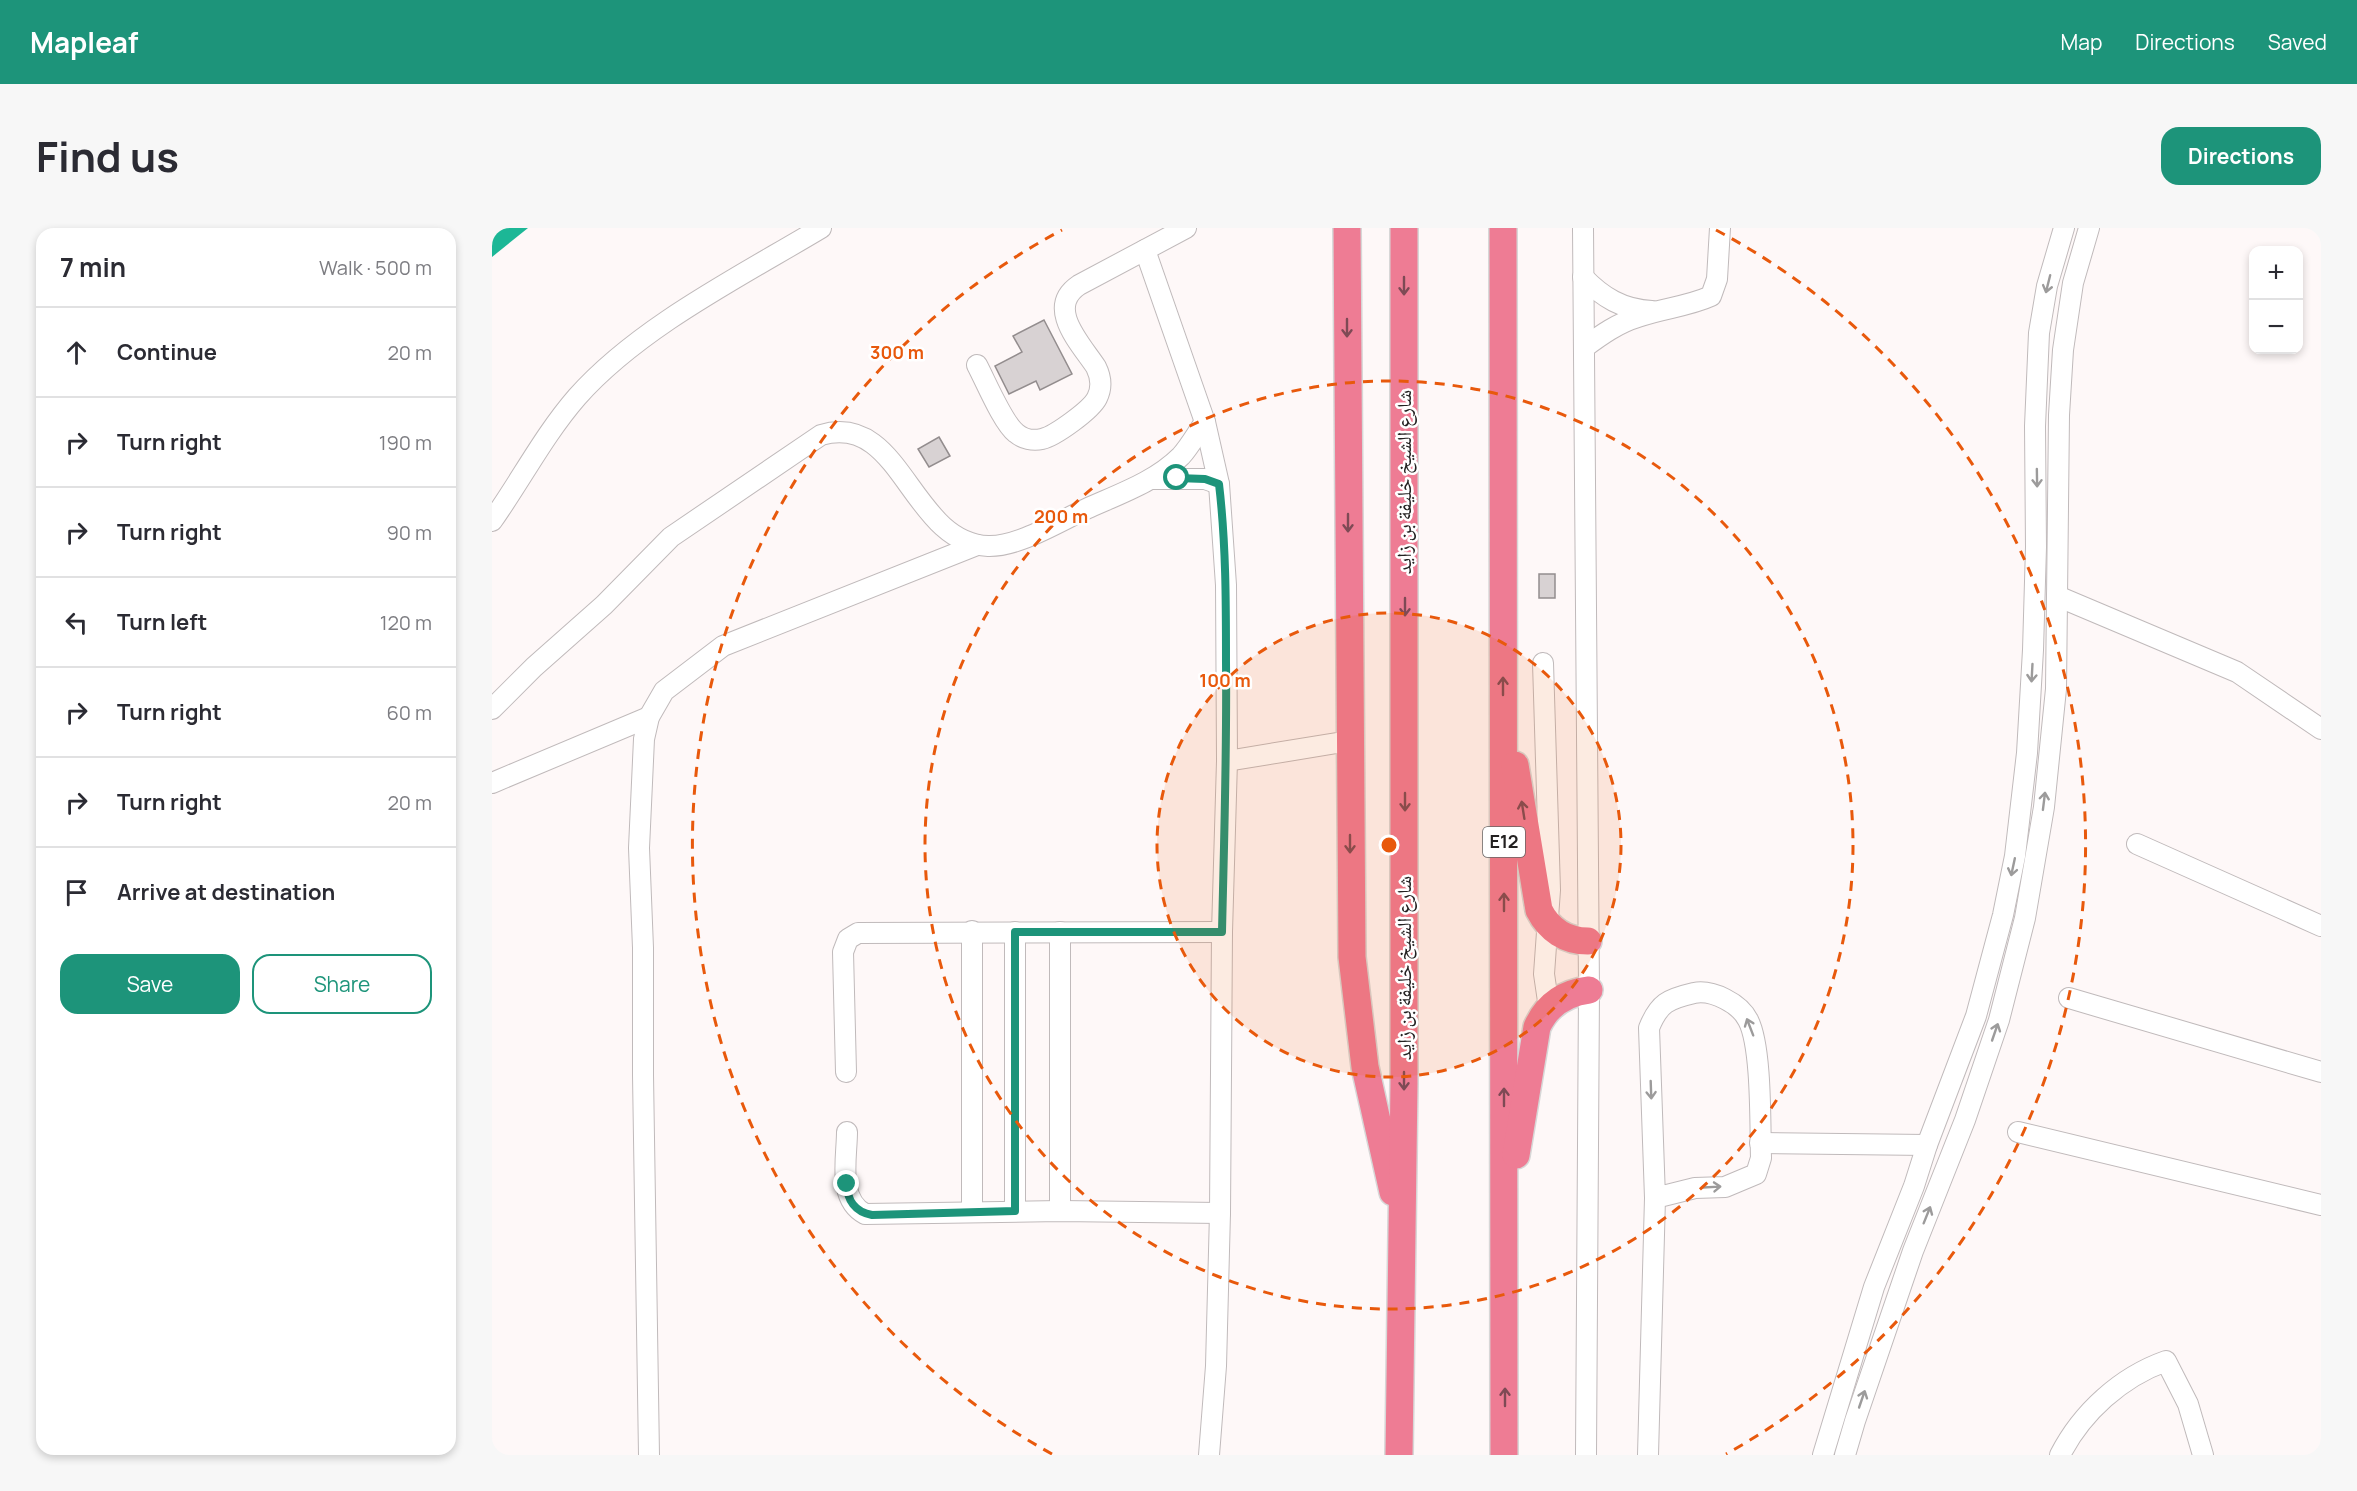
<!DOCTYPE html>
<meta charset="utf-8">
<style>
:root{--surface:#fff;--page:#f7f7f7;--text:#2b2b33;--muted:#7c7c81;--line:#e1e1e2;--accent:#1d947a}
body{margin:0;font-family:Manrope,"Noto Naskh Arabic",sans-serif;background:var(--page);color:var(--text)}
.controls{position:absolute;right:18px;top:18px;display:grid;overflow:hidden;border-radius:12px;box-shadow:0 3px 9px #0003}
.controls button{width:54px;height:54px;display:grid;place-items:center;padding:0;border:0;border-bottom:2px solid var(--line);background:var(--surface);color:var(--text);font:30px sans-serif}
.stop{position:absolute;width:18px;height:18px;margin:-14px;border:4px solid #1d947a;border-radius:50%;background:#fff}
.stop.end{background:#1d947a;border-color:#fff;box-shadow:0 2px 6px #0008}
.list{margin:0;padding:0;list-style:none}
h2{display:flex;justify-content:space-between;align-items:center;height:78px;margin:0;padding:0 24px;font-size:26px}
h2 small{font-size:20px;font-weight:400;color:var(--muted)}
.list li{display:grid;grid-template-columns:39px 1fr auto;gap:18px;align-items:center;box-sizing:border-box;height:90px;padding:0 24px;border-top:2px solid var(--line)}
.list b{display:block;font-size:22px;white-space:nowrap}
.list em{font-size:20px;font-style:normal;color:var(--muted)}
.actions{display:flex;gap:12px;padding:18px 24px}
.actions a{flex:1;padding:14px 0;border:2px solid var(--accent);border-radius:18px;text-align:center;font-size:21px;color:var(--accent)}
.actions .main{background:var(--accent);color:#fff}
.icon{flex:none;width:33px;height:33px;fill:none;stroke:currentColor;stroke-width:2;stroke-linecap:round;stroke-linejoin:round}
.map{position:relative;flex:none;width:1829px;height:1227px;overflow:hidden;border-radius:18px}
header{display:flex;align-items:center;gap:36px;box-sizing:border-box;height:84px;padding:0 30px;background:var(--accent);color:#fff}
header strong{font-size:28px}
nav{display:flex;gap:33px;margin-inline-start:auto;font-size:21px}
.intro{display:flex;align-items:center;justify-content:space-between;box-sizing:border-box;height:144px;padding:0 36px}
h1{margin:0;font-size:42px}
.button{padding:15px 27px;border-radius:18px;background:var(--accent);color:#fff;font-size:21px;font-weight:700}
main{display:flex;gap:36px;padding:0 36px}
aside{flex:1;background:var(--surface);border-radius:18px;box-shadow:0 3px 9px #0003}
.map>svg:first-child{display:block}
.water{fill:#1cb796}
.building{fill:#d8d2d3;stroke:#938d8e;stroke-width:1.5}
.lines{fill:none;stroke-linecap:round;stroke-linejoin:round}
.minor-casing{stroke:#c0babb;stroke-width:22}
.highway-casing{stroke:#d7d7d7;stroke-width:30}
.minor{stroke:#fff;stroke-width:20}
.highway{stroke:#ee7c94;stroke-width:27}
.oneway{stroke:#9c9b9b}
.oneway2{stroke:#7e4a55}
.route{stroke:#1d947a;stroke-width:8}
.ring{fill:none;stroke:#e8590c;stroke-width:3;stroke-dasharray:10 8}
.labels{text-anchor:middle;stroke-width:5;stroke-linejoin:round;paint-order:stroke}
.shield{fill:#fff;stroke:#656464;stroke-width:1.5}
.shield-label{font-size:18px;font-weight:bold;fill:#232121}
.street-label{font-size:20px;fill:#232121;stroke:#fff}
.centre{fill:#e8590c;stroke:#fff;stroke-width:3}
.ring-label{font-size:18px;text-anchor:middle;font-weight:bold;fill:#e8590c;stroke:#fff;stroke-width:5;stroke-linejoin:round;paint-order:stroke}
</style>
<header>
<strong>Mapleaf</strong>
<nav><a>Map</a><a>Directions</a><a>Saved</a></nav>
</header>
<div class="intro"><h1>Find us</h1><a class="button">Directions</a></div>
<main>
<aside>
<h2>7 min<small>Walk · 500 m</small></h2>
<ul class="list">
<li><svg class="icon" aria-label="ahead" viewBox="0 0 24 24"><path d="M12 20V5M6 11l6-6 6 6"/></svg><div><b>Continue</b></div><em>20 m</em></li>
<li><svg class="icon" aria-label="right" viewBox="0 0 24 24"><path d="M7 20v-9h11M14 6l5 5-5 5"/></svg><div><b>Turn right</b></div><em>190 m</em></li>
<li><svg class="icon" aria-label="right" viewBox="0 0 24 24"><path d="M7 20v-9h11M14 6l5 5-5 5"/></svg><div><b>Turn right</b></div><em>90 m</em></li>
<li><svg class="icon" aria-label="left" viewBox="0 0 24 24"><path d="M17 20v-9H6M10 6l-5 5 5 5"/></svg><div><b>Turn left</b></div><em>120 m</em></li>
<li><svg class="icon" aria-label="right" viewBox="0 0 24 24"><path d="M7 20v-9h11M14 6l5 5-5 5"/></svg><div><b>Turn right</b></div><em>60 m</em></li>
<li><svg class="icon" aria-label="right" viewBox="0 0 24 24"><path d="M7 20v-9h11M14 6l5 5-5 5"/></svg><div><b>Turn right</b></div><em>20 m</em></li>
<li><svg class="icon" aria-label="arrive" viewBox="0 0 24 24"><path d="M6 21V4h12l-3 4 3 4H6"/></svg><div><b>Arrive at destination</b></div></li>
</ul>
<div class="actions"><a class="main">Save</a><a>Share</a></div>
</aside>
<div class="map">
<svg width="1829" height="1227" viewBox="0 0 1829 1227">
<rect width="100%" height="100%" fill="#fef8f8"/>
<path class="water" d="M0,0H36L0,29Z"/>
<g class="building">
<path d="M552,92L580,146L548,162L544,153L517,166L503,138L530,124L521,108Z"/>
<path d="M447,209L458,228L437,239L426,221Z"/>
<rect x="1047" y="346" width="16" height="24"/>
</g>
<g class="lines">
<g class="minor-casing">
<g id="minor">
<path d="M1091,0L1097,762L1094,1227"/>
<path d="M653,22L713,194L727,256L734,357L735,533L730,704L728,985L724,1138L717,1227"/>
<path d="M1091,49C1110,69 1131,82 1160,83"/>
<path d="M1093,119C1109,107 1126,95 1146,89C1170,80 1195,79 1219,68L1225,51L1228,0"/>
<path d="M485,137C494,154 511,195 524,205C531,211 541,213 550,211C563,208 599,182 605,170C610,160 609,149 604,139C589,116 553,80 587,57L694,0"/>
<path d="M660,251H713L727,256"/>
<path d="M0,293C29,252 52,207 85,169C147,99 249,48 329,0"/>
<path d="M1565,368L1745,444L1829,501"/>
<path d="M1051,435L1058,662L1052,746L1057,780"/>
<path d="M0,481L42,439L112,377L179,309L329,207C410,183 418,315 496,318C526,319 566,294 594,281C627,266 663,254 689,228C698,218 705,205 713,194"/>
<path d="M735,533L857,513"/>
<path d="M0,555L157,489"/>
<path d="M1645,616L1829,698"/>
<path d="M480,703V984"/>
<path d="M523,704V983"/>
<path d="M568,704V983"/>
<path d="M1577,770L1829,844"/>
<path d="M354,844L351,724L356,711L366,705L730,704"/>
<path d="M355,904C355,930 345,971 373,986L568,983L728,985"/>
<path d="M1526,904L1829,977"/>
<path d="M1268,915L1435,917"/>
<path d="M157,1227L151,847V720L147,620L152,511L157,489L172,463L231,418L485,317"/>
<path d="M1156,1227L1163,970L1157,800C1167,775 1176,771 1202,765C1212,763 1223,766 1233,771C1243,776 1251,782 1256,792C1270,818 1268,898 1269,930L1264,946L1233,959L1203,960L1163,970"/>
<path d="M1331,1227L1382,1059L1422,958L1435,917L1484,788L1511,687L1523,628L1535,525L1541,422L1544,319L1543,198L1547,105L1555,58L1572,0"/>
<path d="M1353,1227L1363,1193L1421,1023L1473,892L1507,792L1533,690L1552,579L1564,461L1567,187L1571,122L1581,55L1597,0"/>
<path d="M1568,1227C1590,1184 1629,1149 1674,1133L1696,1176L1711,1227"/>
</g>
</g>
<g class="highway-casing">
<g id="highway">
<path d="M855,0L860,729L873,839L901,964"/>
<path d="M1011,0L1012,1227"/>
<path d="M1023,537L1047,682C1057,702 1074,713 1096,713"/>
<path d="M1024,927L1045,799C1055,777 1072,765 1097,762"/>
<path d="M907,1227L912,855V0"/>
</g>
</g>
<use href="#minor" class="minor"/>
<use href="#highway" class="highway"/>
</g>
<defs><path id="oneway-shaft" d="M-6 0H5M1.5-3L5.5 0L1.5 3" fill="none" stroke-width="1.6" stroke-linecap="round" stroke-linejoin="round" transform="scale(1.5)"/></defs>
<g class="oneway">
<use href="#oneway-shaft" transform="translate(1556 56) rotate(104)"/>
<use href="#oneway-shaft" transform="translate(1545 250) rotate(89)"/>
<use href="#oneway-shaft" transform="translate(1540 445) rotate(93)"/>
<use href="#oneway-shaft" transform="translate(1552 573) rotate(-83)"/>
<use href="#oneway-shaft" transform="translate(1521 639) rotate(102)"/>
<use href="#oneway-shaft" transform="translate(1258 799) rotate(-111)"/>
<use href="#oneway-shaft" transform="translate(1503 804) rotate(-71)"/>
<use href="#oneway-shaft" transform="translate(1159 862) rotate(88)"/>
<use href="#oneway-shaft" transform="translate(1220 959) rotate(-3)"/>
<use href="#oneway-shaft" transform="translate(1435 987) rotate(-68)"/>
<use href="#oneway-shaft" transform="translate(1370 1171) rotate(-71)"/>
</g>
<g class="oneway2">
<use href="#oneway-shaft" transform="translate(912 58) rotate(90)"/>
<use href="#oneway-shaft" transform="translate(855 100) rotate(90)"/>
<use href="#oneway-shaft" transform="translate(856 295) rotate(90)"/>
<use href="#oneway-shaft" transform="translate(913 379) rotate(90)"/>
<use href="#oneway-shaft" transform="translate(1011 458) rotate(-90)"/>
<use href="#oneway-shaft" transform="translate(913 574) rotate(90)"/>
<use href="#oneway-shaft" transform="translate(1031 582) rotate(-99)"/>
<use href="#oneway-shaft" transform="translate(858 616) rotate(90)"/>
<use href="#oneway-shaft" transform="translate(1012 674) rotate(-90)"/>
<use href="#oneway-shaft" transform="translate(912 853) rotate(90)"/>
<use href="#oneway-shaft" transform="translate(1012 869) rotate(-90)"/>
<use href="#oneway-shaft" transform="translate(1013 1169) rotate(-90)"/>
</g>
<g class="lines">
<path class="route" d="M355,956C355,972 363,984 380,987L523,983V704H730C732,614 735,524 734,434C734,375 734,315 727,256L713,251L685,250"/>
</g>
<circle cx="897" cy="617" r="232" fill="#e8590c" fill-opacity=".12"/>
<g class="ring">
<circle cx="897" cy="617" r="232"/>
<circle cx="897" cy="617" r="464"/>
<path d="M560 1226A696 696 0 0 1 570 2M1224 2A696 696 0 0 1 1234 1226"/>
</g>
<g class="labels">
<rect class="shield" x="991" y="599" width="42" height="30" rx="4.5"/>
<g class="shield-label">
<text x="1012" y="620">E12</text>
</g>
<g class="street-label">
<text transform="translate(912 254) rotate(-90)" y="7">شارع الشيخ خليفة بن زايد</text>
<text transform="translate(912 740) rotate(-90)" y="7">شارع الشيخ خليفة بن زايد</text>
</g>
</g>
<circle cx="897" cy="617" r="9" class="centre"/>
<g class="ring-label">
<text x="405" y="131">300 m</text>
<text x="569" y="295">200 m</text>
<text x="733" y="459">100 m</text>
</g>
</svg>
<div class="controls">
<button>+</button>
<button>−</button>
</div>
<div class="stop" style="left:685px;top:250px"></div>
<div class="stop end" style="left:355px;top:956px"></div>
</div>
</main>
